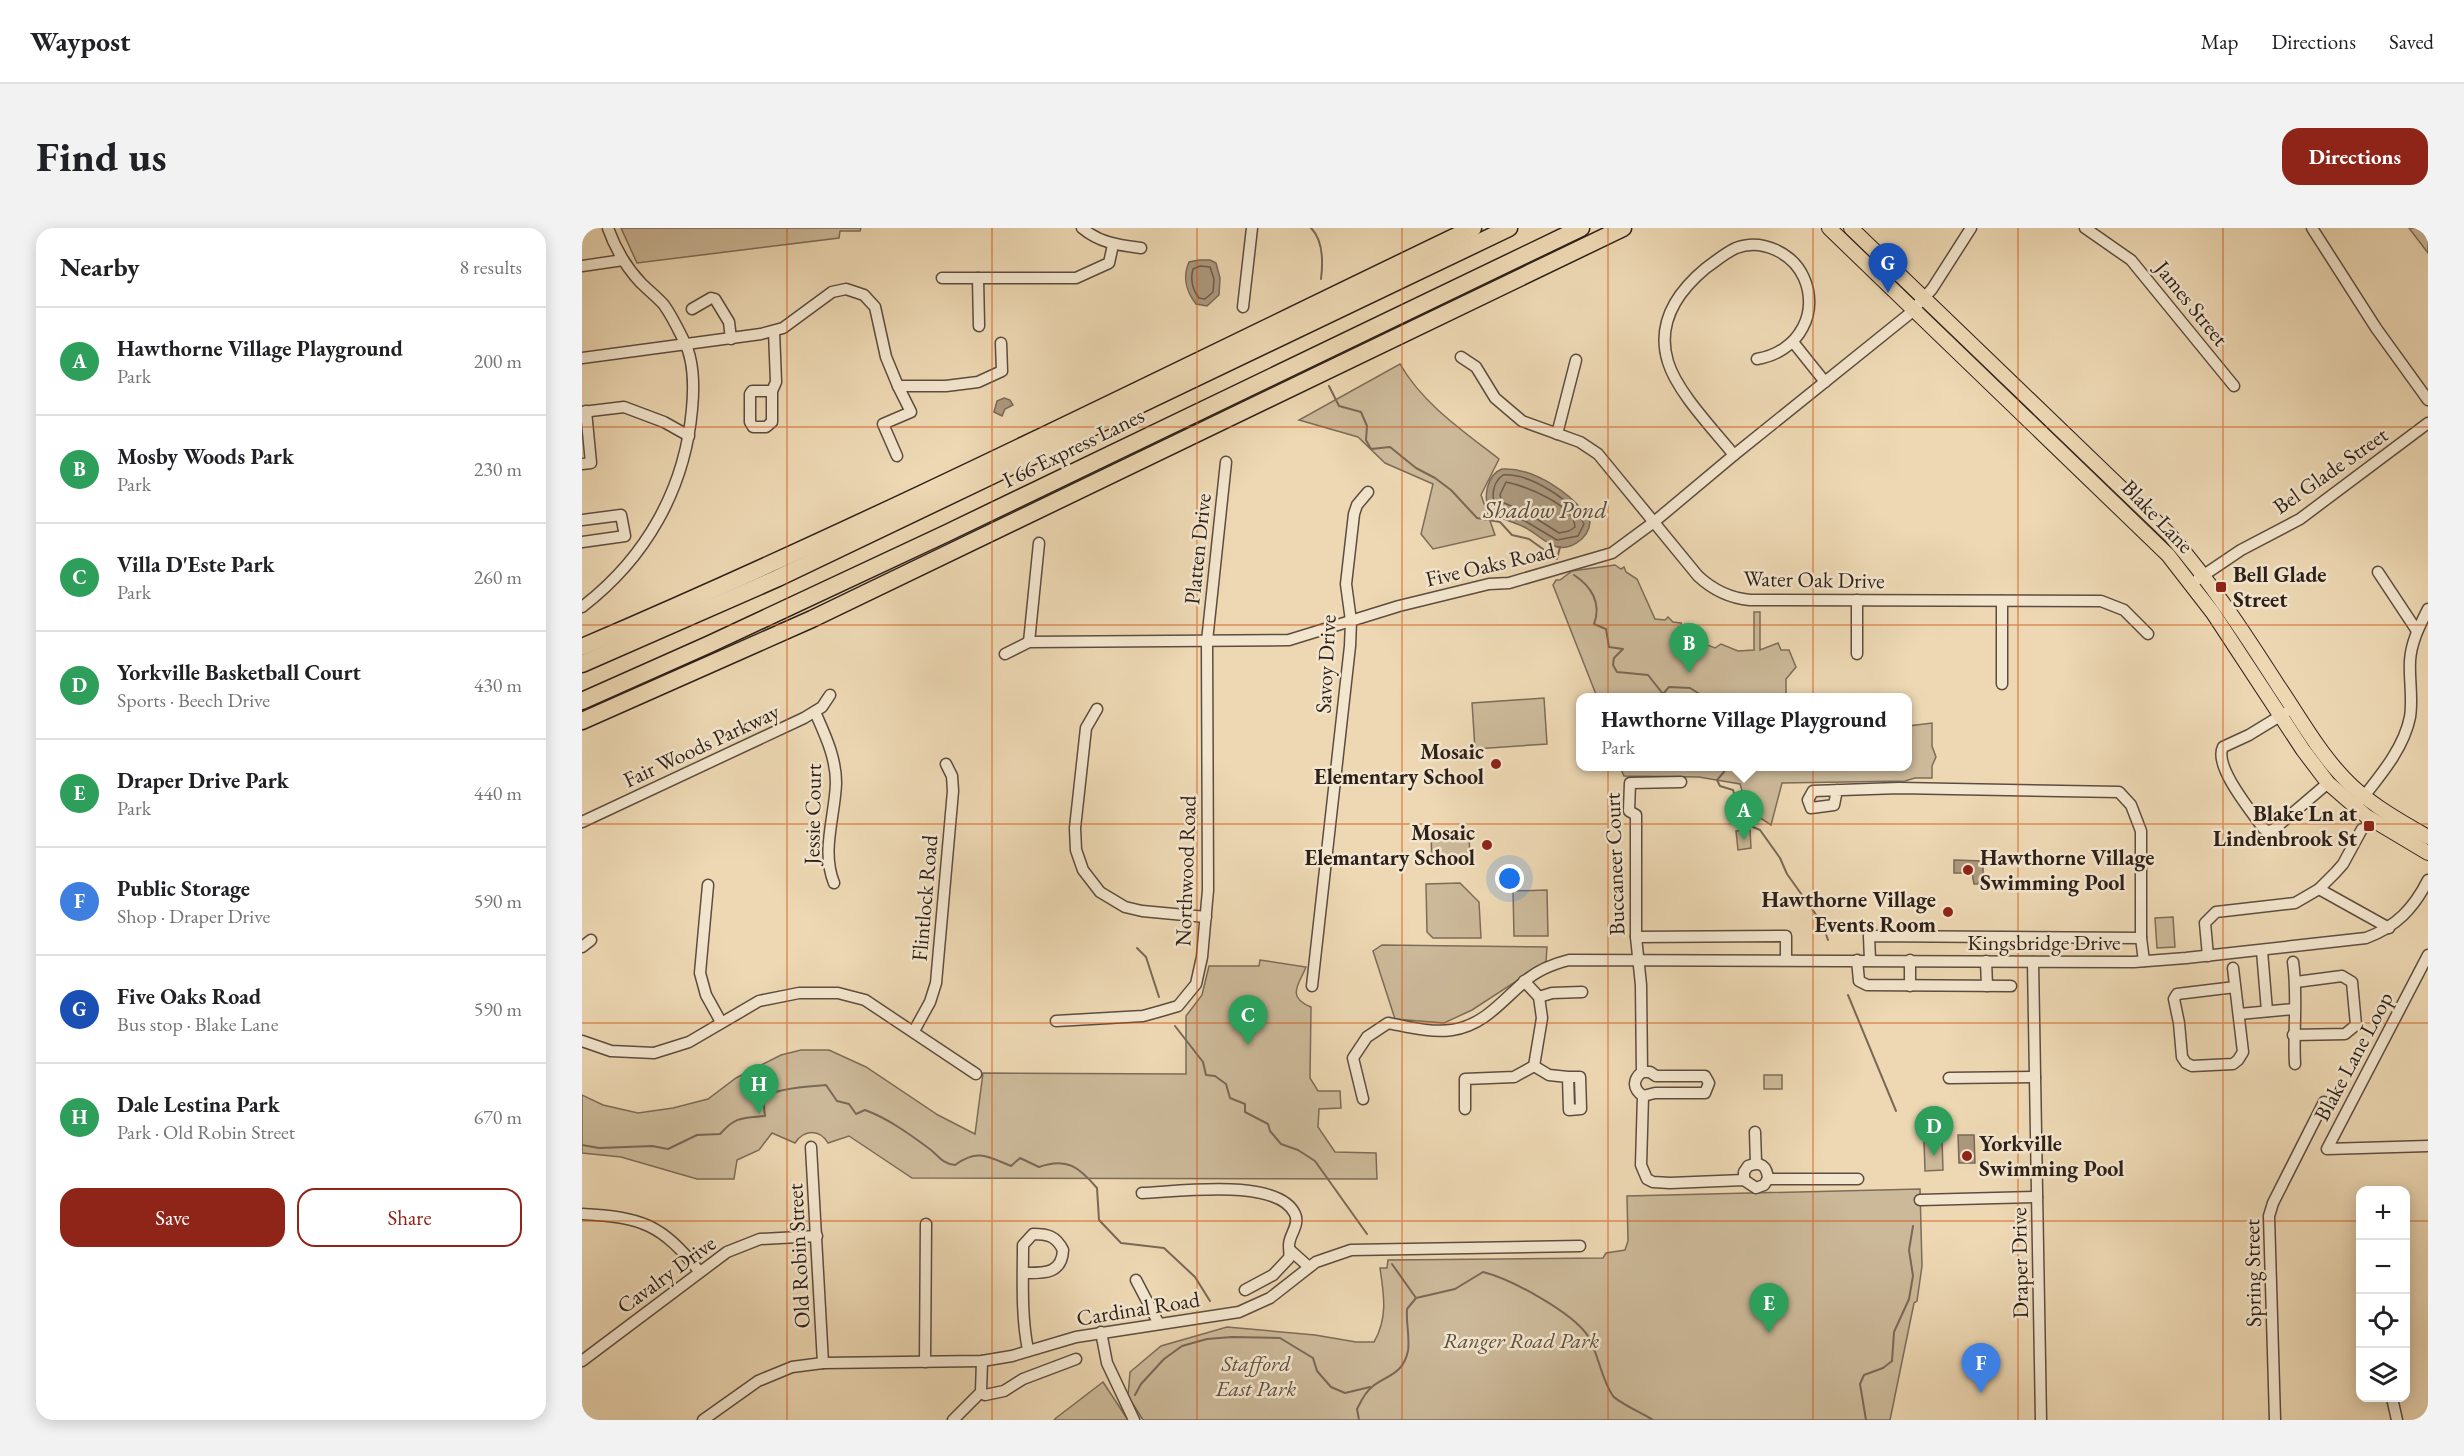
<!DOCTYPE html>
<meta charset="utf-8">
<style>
:root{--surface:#fff;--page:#f2f2f2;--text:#202124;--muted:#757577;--line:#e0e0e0;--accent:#8f2418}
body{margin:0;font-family:"EB Garamond",serif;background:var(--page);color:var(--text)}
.controls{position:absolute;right:18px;bottom:18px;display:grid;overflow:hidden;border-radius:12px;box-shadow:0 3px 15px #0003}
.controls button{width:54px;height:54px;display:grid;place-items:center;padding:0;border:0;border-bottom:2px solid var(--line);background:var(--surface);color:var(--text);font:30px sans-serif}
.you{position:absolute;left:928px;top:651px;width:21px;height:21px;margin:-15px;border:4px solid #fff;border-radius:50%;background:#1a73e8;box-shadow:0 0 0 9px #1a73e833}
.badge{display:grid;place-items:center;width:39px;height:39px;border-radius:50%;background:var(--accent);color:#fff;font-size:20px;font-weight:700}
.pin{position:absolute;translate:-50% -50px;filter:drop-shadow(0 2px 3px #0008)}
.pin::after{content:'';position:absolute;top:32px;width:21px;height:18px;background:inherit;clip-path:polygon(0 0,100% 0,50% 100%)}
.popup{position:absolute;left:994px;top:465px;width:336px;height:78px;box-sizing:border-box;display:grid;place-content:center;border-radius:12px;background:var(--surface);filter:drop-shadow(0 2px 4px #0005);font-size:20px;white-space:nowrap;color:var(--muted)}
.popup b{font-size:22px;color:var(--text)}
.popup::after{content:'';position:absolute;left:50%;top:100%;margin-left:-12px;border:12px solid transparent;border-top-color:var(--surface)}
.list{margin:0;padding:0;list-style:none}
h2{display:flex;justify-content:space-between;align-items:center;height:78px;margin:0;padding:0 24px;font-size:26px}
h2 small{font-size:20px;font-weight:400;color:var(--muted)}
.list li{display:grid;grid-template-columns:39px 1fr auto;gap:18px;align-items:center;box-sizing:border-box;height:108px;padding:0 24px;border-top:2px solid var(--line)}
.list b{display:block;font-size:22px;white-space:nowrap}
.list p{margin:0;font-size:20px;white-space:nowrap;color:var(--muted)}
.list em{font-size:20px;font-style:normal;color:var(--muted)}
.actions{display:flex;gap:12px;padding:18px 24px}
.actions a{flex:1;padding:14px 0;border:2px solid var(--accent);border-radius:18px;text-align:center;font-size:21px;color:var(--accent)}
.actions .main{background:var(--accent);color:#fff}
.icon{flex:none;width:33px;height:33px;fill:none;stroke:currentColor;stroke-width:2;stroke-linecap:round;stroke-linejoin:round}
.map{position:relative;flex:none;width:1846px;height:1192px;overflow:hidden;border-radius:18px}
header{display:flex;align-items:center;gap:36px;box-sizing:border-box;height:84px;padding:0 30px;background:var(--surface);border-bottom:2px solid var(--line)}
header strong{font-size:28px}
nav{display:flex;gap:33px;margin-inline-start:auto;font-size:21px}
.intro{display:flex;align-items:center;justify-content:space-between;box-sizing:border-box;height:144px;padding:0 36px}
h1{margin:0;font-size:42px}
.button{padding:15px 27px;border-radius:18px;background:var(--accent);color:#fff;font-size:21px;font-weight:700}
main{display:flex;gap:36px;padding:0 36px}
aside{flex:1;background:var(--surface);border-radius:18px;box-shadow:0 3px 15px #0003}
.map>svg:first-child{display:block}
.green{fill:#ccb999;stroke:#7c6c59;stroke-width:1.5}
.water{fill:#ac997f;stroke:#796856;stroke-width:1.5}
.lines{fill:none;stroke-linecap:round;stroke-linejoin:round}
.shore{stroke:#6c5c4c;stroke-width:1.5}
.stream{stroke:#796856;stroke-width:2}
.minor-casing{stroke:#5d4d40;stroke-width:13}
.major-casing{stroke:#2d1f19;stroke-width:16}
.highway-casing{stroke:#2d1f19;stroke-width:19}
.minor{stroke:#f3e6ce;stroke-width:10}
.major{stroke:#edd8b3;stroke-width:14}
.highway{stroke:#edd8b3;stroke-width:16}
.grid{fill:none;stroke:#cc500e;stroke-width:1.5;stroke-opacity:0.55}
.poi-dot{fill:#8f2418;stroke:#f3e6ce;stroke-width:2}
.labels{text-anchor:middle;stroke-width:5;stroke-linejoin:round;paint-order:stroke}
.street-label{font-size:22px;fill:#2d1f19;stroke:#f3e6ce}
.poi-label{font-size:22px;font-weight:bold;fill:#2d1f19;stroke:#f3e6ce;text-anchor:end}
.park-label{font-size:22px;font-style:italic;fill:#5d4d3f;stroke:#f3e6ce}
.water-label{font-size:24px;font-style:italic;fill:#594a3d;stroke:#f3e6ce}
</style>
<header>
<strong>Waypost</strong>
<nav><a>Map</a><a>Directions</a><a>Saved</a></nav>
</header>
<div class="intro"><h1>Find us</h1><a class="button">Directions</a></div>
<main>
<aside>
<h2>Nearby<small>8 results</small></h2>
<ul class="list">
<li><span class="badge" style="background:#2e9e5b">A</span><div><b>Hawthorne Village Playground</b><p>Park</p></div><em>200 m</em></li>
<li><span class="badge" style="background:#2e9e5b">B</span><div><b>Mosby Woods Park</b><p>Park</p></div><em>230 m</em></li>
<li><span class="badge" style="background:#2e9e5b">C</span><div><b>Villa D'Este Park</b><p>Park</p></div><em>260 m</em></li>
<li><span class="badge" style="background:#2e9e5b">D</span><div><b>Yorkville Basketball Court</b><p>Sports · Beech Drive</p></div><em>430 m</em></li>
<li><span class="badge" style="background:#2e9e5b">E</span><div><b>Draper Drive Park</b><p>Park</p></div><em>440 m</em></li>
<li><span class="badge" style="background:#3f7fe0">F</span><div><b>Public Storage</b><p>Shop · Draper Drive</p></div><em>590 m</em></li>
<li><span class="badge" style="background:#1a4fb4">G</span><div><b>Five Oaks Road</b><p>Bus stop · Blake Lane</p></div><em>590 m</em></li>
<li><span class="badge" style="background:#2e9e5b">H</span><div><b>Dale Lestina Park</b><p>Park · Old Robin Street</p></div><em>670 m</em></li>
</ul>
<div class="actions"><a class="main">Save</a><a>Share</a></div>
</aside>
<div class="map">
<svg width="1846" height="1192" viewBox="0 0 1846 1192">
<rect width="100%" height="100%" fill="#edd8b3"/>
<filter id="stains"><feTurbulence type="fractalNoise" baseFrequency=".00333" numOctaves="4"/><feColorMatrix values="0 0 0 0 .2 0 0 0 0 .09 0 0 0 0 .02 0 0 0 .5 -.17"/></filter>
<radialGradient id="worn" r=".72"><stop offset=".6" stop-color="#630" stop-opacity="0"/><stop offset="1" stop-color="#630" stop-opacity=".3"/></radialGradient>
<g class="green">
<path d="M39,0H279L278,3H258L257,10L55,35Z"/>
<path d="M1827,0H1846V25Z"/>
<path d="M818,136C841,176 881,203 917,231L899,267L913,307L851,321L839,306L851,256L803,235L776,209L717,192Z"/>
<path d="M1033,337L1039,341L1042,339L1044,344L1055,351L1073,391L1083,392L1086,389L1091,394L1099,395C1106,411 1118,414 1133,420L1139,416L1156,423L1172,422V384H1178V422L1196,415L1199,422H1207L1214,439L1204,451V469H1015L971,357L974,352H978L990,343Z"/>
<path d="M962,470L965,516L893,521L890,475Z"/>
<path d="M1350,495V518L1354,529L1350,538V550H1333L1323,553L1200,555L1189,597L1166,582L1158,556L1117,549L1042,548L1038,539L1326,538V498Z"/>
<path d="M1168,602L1169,620L1156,622L1154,603Z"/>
<path d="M887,603L888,635L850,637L849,605Z"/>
<path d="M878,655L897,674L899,710H851L845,704L844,656Z"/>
<path d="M965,662L966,708H932L931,663Z"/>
<path d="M1591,689L1593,719L1575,720L1573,690Z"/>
<path d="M800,717L965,719L964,734L890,782L862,795L813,791L791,723Z"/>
<path d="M678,732L724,739C718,755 703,769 729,779L728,850L736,863H758L759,880L737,881L736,899L753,924L794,925L795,951L330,950L267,908L246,915C238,901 222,901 213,915L190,905L177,922L155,932L152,951H115L39,929L0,925V867L21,877L56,885L91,880L126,871L154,850L199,827L219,822H247L284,839L356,887L393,906L401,845L604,846V788L620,767L627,738H677Z"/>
<rect x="1182" y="847" width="18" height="14"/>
<path d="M1342,912H1360L1361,942L1343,943Z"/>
<path d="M1338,961L1340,1038L1335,1073L1332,1075L1308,1192H561L546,1168L548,1144L579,1118L645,1099L733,1107L774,1114H792C806,1090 802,1067 798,1040H805L806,1032L1021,1030L1024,1025L1043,1022L1046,1013L1045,968Z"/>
<path d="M521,1154L546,1192H472L474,1190Z"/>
</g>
<g class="water">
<path d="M617,32H628L634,35L638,50L637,67L625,78L614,76C604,63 600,50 607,34Z"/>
<path d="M422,170L428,172L431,177L423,181L420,188L412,184L415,173Z"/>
<path d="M920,241C951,239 994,267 1008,294C1007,311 986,325 970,317C960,312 952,304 942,299C932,294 916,291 908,281C900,269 906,246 920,241Z"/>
<path d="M1372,632L1401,633V656H1392L1390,645H1372Z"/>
<path d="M1376,907H1392L1393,935H1377Z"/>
</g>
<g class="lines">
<g class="shore">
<path d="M618,38L628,39L632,51L631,64L623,71L617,70C610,61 608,52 611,41Z"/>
<path d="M921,247C947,245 991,272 1002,296L996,308L975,312L943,293L915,280C908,269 911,254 921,247Z"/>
<path d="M924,254C943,258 993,277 993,299L987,303L977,305L947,286L920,274L918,267Z"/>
</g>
<g class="stream">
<path d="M729,0C742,13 741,35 739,51"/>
<path d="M747,158L757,178L779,184L785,198L784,212L789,221L808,219L834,240L853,250L869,262L895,290L918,294L930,307L947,311L975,331L978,319"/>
<path d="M992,347C1009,358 1020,375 1012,396L1024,401L1027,419L1041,421L1032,430L1031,437L1035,444L1066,447L1081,466L1087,459L1108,460L1124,470"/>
<path d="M1143,538L1142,544L1135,552L1138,558L1151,562L1160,588L1171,599L1178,602L1198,630L1205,646L1240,695L1246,712"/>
<path d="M555,720L564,729L577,769"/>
<path d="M1266,767L1314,883"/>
<path d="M593,798L621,834L624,847L633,848L644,856L648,870L663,876V884L686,896L688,903L699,916L716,922L733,933L785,1006"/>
<path d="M0,917L17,920L70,918L86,921L115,907L138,906C154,888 161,890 183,888L181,870C191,860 229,858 244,857L255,873L267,876L274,886L283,882C305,890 326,905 345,919C357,927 358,935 373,937C395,921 405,928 429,938L438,930L457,939C485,929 497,939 515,960L517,992L539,1015L582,1020L613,1049L628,1073"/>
<path d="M810,1036L834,1070"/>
<path d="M553,1167L559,1156L582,1131L600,1118L625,1111L650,1109L698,1110L731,1130L735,1143L749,1159L763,1165L788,1159"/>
<path d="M777,1192L775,1181C779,1173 783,1164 791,1158C806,1147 821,1146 826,1123C828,1110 824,1095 825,1081L834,1070L873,1061L901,1044C929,1051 990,1084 1006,1108C1016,1124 1019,1151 1031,1168C1037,1175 1062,1186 1071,1192"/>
<path d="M1284,1192L1278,1156L1282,1147L1301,1140L1310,1133L1312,1104L1327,1071L1331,1048L1327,1022L1331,998"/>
</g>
<g class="minor-casing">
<g id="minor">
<path d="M500,0C518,15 536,17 559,20"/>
<path d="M1503,0L1549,32L1652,158"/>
<path d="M1730,0L1794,100L1846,172"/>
<path d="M0,38L41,32"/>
<path d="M360,50H494L527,35L531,17"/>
<path d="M396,50L397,98"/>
<path d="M661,79L670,0"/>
<path d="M110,81L129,70L133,71L147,94L149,111"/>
<path d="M1211,114L1243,154"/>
<path d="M879,129L894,139L913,170L940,193L998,214L1016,226L1116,348C1131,362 1147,370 1168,372L1519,373L1542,382L1566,406"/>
<path d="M0,130L179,106L201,100L250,64L264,61L282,67L293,79L304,129L316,158H364L396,154L420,143L419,115"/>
<path d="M190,163H170L168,166V194L171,199H184L190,194V163L194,154L192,103"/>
<path d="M0,184L42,179L82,194L107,208"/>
<path d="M975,206L994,132"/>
<path d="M1152,227C1132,202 1095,164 1086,134C1074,95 1095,64 1124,40C1134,33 1143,25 1154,20C1180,10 1211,25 1222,50C1229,66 1229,84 1221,99C1212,117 1194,128 1175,131"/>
<path d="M315,228L301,196L329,184L316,158"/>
<path d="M0,236L9,235L4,183"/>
<path d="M0,292L39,287L43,308L0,314"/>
<path d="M1796,344L1835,403"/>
<path d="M1616,351L1659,322L1718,291L1846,195"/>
<path d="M1420,373V456"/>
<path d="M0,379C64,330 103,261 110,181C112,160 112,132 102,113C96,101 90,88 82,77C75,69 66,62 59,55C44,39 33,20 26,0"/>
<path d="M447,414L457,315"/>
<path d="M423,426L447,414L707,412L817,378L907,356L927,355L1030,325L1072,294L1152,227L1326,87L1350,61L1389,0"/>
<path d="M1275,426V372"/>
<path d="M515,481L504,500L493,600L494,622L501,642L518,664L543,679L560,683L624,689"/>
<path d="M233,484C243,507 254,529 254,555C253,588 239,623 252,655"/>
<path d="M1703,485L1667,507L1641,519C1631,538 1670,584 1681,600L1685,603L1691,602L1746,555"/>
<path d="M1099,554L1048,555L1047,583L1054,587V709L1059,757L1060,844C1050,852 1051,861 1061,868L1059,937L1065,951L1071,954L1088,955L1162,952L1174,960L1182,957L1186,951H1276"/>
<path d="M1255,562L1252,577L1229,580L1226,572L1231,563L1317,560L1537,564L1549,577L1559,603V710L1562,733"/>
<path d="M1779,572C1798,548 1822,520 1828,489C1831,470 1827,452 1828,433C1829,414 1838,397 1846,381"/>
<path d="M0,594L222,490L240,479L248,467"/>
<path d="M126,657L118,745L124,767L139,794"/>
<path d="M1737,661L1807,700"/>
<path d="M1054,709L1204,708V731"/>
<path d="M0,719L9,712"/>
<path d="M1680,723L1685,783"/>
<path d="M1846,727L1745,921L1846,918"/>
<path d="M1626,728L1623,695L1634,684L1713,675L1737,661L1753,645L1761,636L1780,601"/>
<path d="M1275,732L1277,753L1285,757L1429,758"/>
<path d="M1288,732L1287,708L1559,710"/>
<path d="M1328,732V758"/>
<path d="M1404,733L1405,758"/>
<path d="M1451,734L1459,1192"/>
<path d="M1711,734C1716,767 1711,802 1713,836"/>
<path d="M1651,740L1661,824L1656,832L1651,836L1610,838L1604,835L1600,829L1597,795L1592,771L1595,766L1653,759"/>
<path d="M730,758L768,418L769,393L764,356L772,286L775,277L786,264"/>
<path d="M957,769L970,765L1000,764"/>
<path d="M1657,786L1712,781"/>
<path d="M474,793L561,788L579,783L596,778L614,756L620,729L626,662L625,413L644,234"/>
<path d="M332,803L348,774L354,755L371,563L370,548L364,536"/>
<path d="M1711,807L1763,806L1774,797L1770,754L1760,748L1714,754"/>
<path d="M0,813L29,823L72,825L107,814L177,773L217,765H256L283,772L394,846"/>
<path d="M952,838L967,847L986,849L987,882L999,881L998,849H986"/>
<path d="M1060,844H1068L1074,848H1123L1127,855L1123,865H1073L1061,868"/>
<path d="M1367,850L1453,849"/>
<path d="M781,871L771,830L785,809L806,795C827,799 849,805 870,802C902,797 919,774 942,754C954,743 971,736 987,732L1552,734L1604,730L1784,710C1814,699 1832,680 1846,652"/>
<path d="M883,881V851L932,849L952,838L960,790L957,769L942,753"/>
<path d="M1173,904L1174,935"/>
<path d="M229,919L241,1135"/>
<path d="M1162,952V944L1166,938C1179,933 1185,938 1186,951"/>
<path d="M560,965C595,964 696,949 713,986C718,997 707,1007 707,1017C707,1022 708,1025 707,1030L691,1047L663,1062"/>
<path d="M1338,972L1455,969"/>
<path d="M0,986C60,989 79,996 117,1043"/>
<path d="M708,1022L727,1039"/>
<path d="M441,1045C460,1045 480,1047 481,1022C474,1008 466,1006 451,1006L441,1017C441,1052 439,1087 446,1122"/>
<path d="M554,1052L577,1096"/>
<path d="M519,1104L525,1135L552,1192"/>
<path d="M0,1133L145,1024L178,1011L235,1008"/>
<path d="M343,1134L344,996"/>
<path d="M399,1164L403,1167L422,1163L441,1151L494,1131"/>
<path d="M1810,1170L1815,1192"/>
<path d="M121,1192L176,1153L210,1139L241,1135L400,1133L430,1128L494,1109L657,1084L688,1070L734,1034L769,1022L998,1018"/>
<path d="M371,1192L399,1164L400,1133"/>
<path d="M1693,1192L1687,988L1691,975L1742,874"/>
</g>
</g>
<g class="major-casing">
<g id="major">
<path d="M1247,0L1586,327L1631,385L1721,522L1746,555L1784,588L1846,625"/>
<path d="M1269,0L1588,307C1629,354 1663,406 1697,459C1720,493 1740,530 1770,558C1793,579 1819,594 1846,609"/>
</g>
</g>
<g class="highway-casing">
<g id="highway">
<path d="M0,419C302,290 595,142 891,0"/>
<path d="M0,436L196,350L927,0"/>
<path d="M0,473L128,416L363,306L999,0"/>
<path d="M0,493L230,391L1041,0"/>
</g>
</g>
<use href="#minor" class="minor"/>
<use href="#major" class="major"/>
<use href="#highway" class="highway"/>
</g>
<path class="grid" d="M205,0V1192M410,0V1192M615,0V1192M820,0V1192M1026,0V1192M1231,0V1192M1436,0V1192M1641,0V1192M0,199H1846M0,397H1846M0,596H1846M0,795H1846M0,993H1778M1824,993H1846"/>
<g class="poi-dot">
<rect x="1633" y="353" width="12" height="12" rx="3"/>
<circle cx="914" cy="536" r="6"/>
<rect x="1781" y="592" width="12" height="12" rx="3"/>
<circle cx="905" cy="617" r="6"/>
<circle cx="1386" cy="642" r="6"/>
<circle cx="1366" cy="684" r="6"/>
<circle cx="1385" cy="928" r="6"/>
</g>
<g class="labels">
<g class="street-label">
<text transform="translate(1610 75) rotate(51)" y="8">James Street</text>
<text transform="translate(491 219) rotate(-26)" y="8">I 66 Express Lanes</text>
<text transform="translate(1748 242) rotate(-35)" y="8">Bel Glade Street</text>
<text transform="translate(1576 288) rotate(46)" y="8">Blake Lane</text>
<text transform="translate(615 321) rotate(-84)" y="8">Platten Drive</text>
<text transform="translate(908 336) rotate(-13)" y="8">Five Oaks Road</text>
<text transform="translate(1232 351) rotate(1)" y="8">Water Oak Drive</text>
<text transform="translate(743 436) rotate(-87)" y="8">Savoy Drive</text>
<text transform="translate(119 517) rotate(-25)" y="8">Fair Woods Parkway</text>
<text transform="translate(230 586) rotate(-89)" y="8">Jessie Court</text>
<text transform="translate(1032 636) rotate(-92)" y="8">Buccaneer Court</text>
<text transform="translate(603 643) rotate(-88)" y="8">Northwood Road</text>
<text transform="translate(342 670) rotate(-85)" y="8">Flintlock Road</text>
<text x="1462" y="722">Kingsbridge Drive</text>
<text transform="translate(1771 828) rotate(-62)" y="8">Blake Lane Loop</text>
<text transform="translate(216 1028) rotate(-93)" y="8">Old Robin Street</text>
<text transform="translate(1437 1035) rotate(-91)" y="8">Draper Drive</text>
<text transform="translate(1670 1045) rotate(-91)" y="8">Spring Street</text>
<text transform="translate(84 1046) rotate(-36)" y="8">Cavalry Drive</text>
<text transform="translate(556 1080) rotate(-9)" y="8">Cardinal Road</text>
</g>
<g class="poi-label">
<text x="1651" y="354" text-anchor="start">Bell Glade<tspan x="1651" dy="25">Street</tspan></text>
<text x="902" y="531">Mosaic<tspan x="902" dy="25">Elementary School</tspan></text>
<text x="1775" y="593">Blake Ln at<tspan x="1775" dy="25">Lindenbrook St</tspan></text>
<text x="893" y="612">Mosaic<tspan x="893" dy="25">Elemantary School</tspan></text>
<text x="1398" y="637" text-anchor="start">Hawthorne Village<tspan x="1398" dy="25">Swimming Pool</tspan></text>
<text x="1354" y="679">Hawthorne Village<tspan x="1354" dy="25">Events Room</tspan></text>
<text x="1397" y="923" text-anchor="start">Yorkville<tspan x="1397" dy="25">Swimming Pool</tspan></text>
</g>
<g class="park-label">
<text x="939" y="1120">Ranger Road Park</text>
<text x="674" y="1143">Stafford<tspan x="674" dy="25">East Park</tspan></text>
</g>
<g class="water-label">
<text x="963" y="290">Shadow Pond</text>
</g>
</g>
<rect width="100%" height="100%" filter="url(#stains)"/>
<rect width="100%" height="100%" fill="url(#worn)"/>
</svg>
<div class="controls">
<button>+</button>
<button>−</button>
<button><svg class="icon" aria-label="locate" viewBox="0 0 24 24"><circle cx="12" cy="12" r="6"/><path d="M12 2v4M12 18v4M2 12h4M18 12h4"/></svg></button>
<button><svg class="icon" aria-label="layers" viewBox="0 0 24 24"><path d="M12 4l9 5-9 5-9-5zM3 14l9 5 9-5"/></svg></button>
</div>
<div class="you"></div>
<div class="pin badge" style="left:1162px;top:612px;background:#2e9e5b">A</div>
<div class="popup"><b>Hawthorne Village Playground</b>Park</div>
<div class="pin badge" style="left:1107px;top:445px;background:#2e9e5b">B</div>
<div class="pin badge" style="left:666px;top:817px;background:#2e9e5b">C</div>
<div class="pin badge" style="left:1352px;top:928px;background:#2e9e5b">D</div>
<div class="pin badge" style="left:1187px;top:1105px;background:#2e9e5b">E</div>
<div class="pin badge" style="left:1399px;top:1165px;background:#3f7fe0">F</div>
<div class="pin badge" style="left:1306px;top:65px;background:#1a4fb4">G</div>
<div class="pin badge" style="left:177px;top:886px;background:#2e9e5b">H</div>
</div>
</main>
